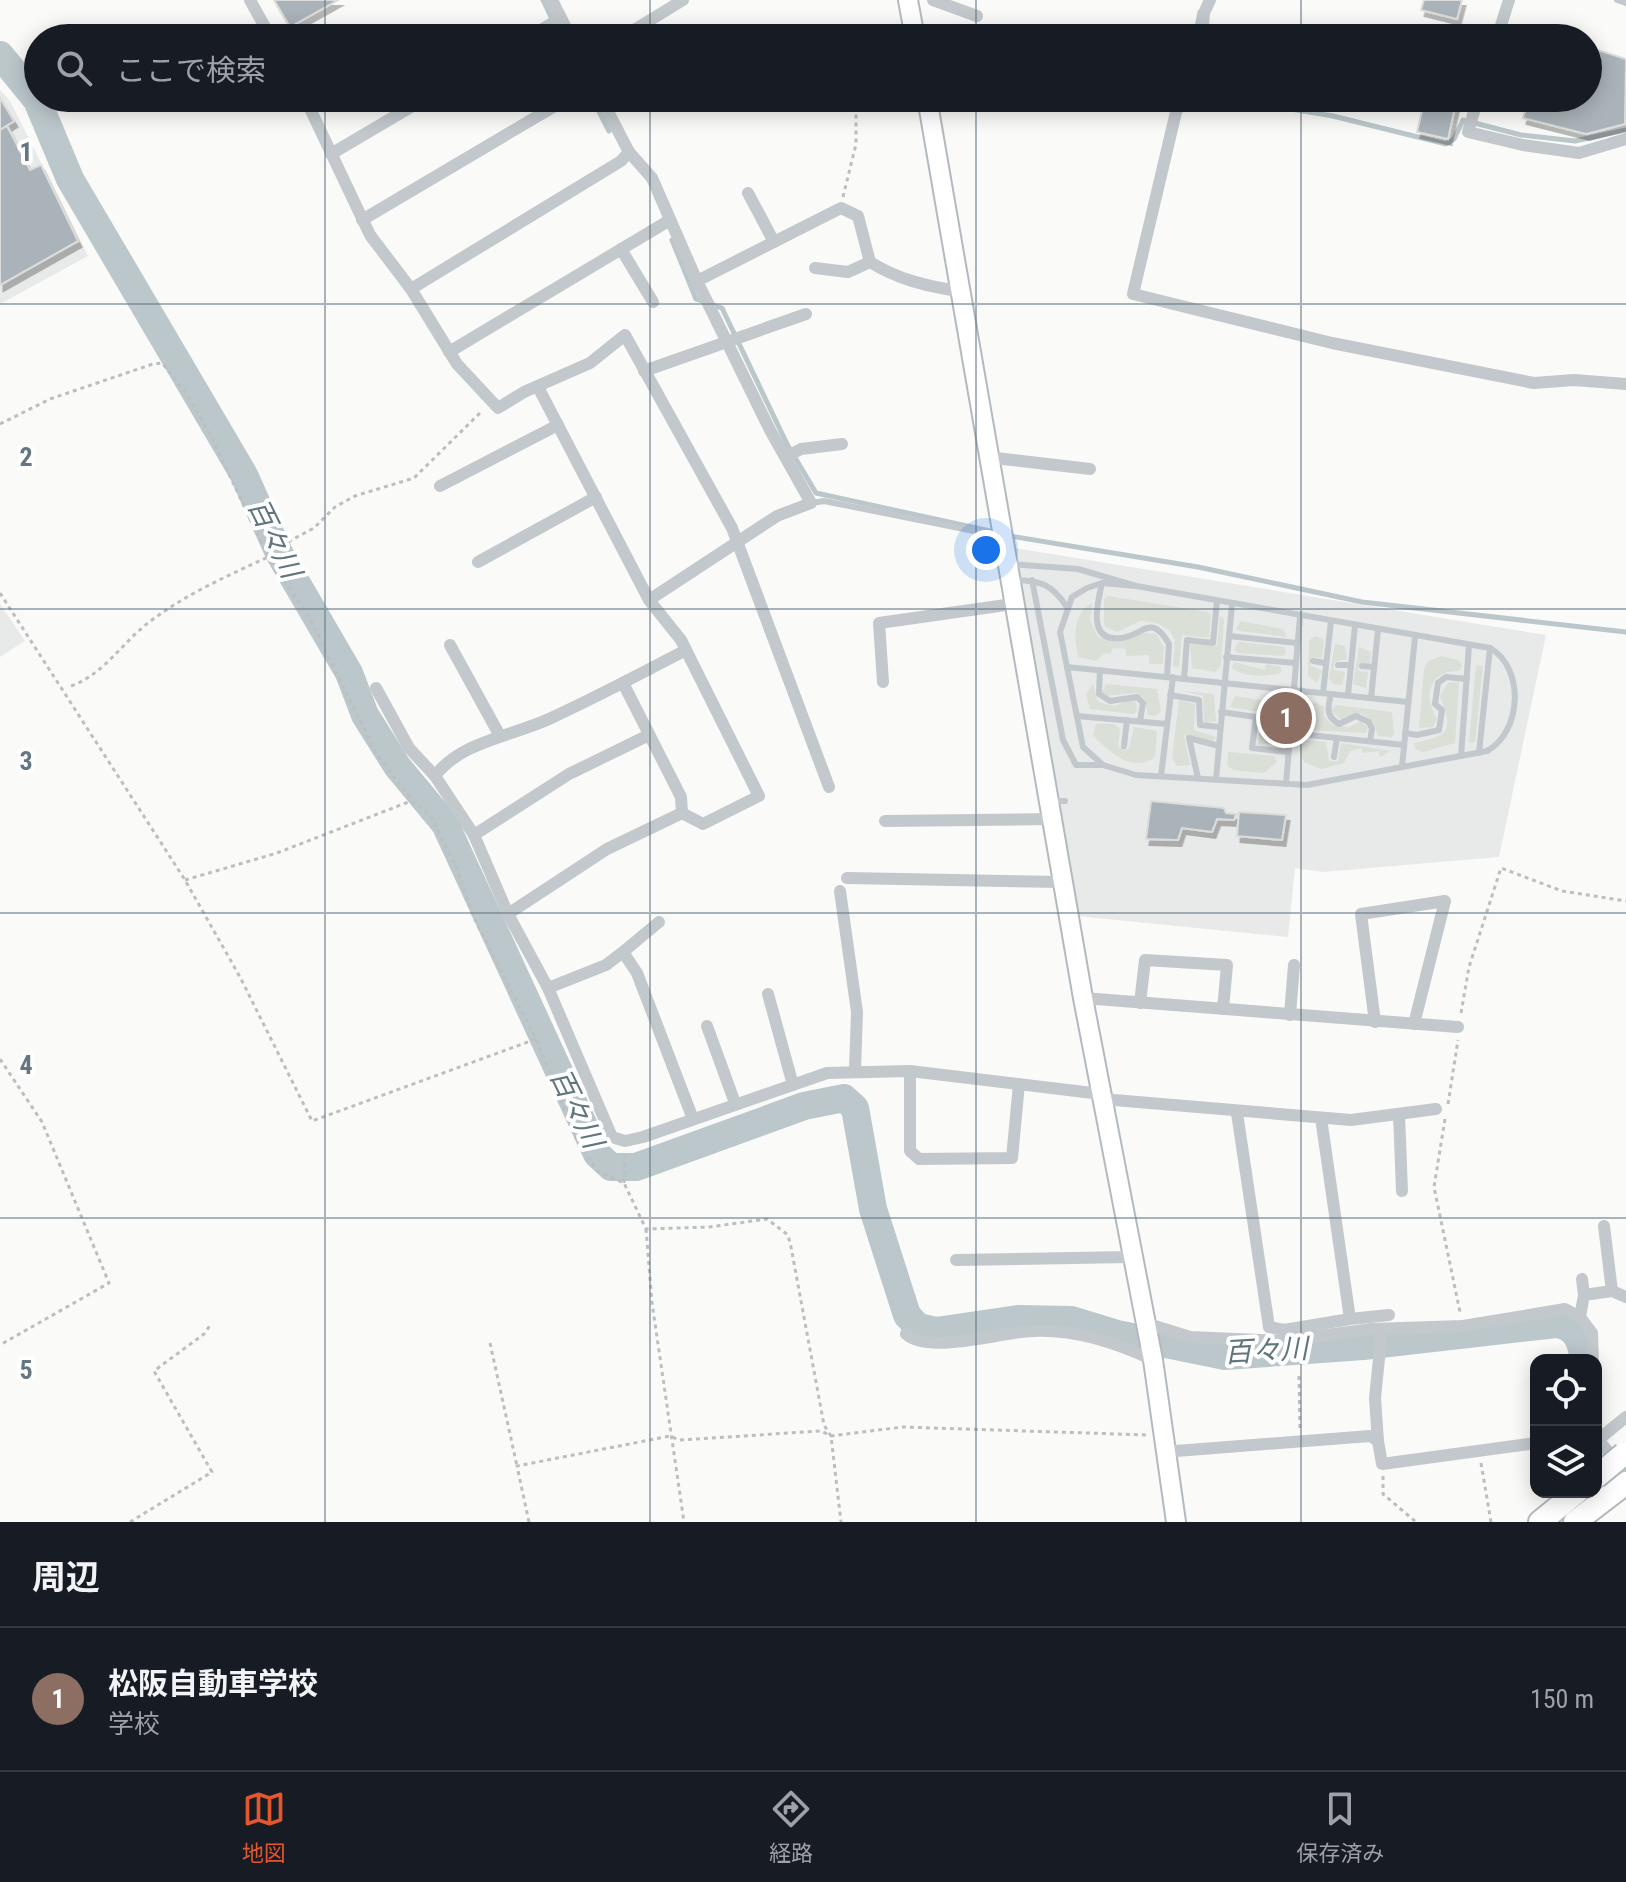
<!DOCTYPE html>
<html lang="ja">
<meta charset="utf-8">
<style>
:root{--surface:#171b24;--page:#242831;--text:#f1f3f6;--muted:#9ea1a6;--line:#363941;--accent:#e4572e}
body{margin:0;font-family:"Roboto Condensed","Noto Sans JP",sans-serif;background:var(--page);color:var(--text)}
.controls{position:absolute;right:24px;bottom:24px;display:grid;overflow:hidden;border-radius:16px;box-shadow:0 4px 20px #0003}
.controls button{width:72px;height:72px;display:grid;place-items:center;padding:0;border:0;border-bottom:2px solid var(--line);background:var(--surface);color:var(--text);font:40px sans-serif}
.you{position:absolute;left:986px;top:550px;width:28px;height:28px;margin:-20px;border:6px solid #fff;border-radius:50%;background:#1a73e8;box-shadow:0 0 0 12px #1a73e833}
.badge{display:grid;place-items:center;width:52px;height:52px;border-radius:50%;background:var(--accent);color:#fff;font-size:26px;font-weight:700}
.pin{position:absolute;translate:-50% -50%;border:4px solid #fff;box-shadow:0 2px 8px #0006}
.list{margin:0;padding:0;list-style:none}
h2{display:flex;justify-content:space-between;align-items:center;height:104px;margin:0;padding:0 32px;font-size:34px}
h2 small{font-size:26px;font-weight:400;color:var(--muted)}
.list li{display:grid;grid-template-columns:52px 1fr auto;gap:24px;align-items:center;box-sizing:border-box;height:144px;padding:0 32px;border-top:2px solid var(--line)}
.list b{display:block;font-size:30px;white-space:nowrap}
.list p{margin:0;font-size:26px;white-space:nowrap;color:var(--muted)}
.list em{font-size:26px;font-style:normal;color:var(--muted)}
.icon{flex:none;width:44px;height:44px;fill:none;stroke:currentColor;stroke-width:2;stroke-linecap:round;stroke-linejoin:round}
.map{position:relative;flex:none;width:1626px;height:1522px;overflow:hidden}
.search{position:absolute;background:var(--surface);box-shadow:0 4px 20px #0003;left:24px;right:24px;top:24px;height:88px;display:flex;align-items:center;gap:20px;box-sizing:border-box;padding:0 28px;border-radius:44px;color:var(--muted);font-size:30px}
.sheet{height:248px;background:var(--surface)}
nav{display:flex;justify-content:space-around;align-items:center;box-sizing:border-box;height:112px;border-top:2px solid var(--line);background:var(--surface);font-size:22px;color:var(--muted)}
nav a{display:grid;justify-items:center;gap:4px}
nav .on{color:var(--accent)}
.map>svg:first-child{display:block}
.built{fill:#e8e9e9}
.green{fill:#dadfd7}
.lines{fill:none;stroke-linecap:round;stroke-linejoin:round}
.stream{stroke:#bbc7cb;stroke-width:5}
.river{stroke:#bbc7cb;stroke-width:28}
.building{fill:#aab3b9;stroke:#dcdcda;stroke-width:2;filter:url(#shadow)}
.secondary-casing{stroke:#b3babf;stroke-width:22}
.highway-casing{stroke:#b4b9bd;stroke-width:26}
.path{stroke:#bbbfc2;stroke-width:3;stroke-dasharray:4 4;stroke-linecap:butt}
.lane{stroke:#c3c8cc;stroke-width:6}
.street{stroke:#c3c8cc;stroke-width:12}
.secondary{stroke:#fff;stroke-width:18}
.highway{stroke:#fff;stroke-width:22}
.highway-bridge-casing{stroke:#b4b9bd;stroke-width:26;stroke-linecap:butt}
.highway-bridge{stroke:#fff;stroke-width:22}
.grid{fill:none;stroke:#657683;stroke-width:2;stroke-opacity:0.55}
.labels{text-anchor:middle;stroke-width:8;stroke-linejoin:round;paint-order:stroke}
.water-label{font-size:28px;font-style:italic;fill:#60757c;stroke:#fff}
.grid-label{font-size:26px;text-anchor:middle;font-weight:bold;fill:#657683;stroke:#fff;stroke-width:8;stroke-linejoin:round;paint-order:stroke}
</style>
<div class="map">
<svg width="1626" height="1522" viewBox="0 0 1626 1522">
<defs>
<filter id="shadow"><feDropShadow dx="3.5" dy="6" stdDeviation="0" flood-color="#0004"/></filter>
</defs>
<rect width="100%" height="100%" fill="#fafaf8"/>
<g class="built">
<path d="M0,90L10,101L88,256L0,304Z"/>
<path d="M1015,548L1546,635L1499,857L1323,872L1295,868L1288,937L1077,916Z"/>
<path d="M0,604L25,641L0,657Z"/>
</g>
<g class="green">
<path d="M1108,596L1208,612L1211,616L1209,638L1182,635L1179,667L1173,666L1175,640L1169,630L1157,623L1140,621L1117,632L1104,626V599Z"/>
<path d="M1092,603L1090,620L1098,637C1128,648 1132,629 1156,634L1164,647L1163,664H1149V655L1126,656V649L1113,648L1110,654L1104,653L1096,661L1078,657C1075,636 1071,616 1092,603Z"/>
<path d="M1220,616L1224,619L1221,665L1215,672L1192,668L1190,644L1217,646Z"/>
<path d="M1241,621L1283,629L1287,637L1240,631L1236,629Z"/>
<path d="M1315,636L1324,639L1322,658L1311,657L1310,665L1322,671L1317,683L1308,676L1309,641Z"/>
<path d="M1239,642L1285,647L1286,653L1283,656L1237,653L1234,649Z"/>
<path d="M1335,644L1345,646L1347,659L1334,662V670L1345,672L1342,685L1333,684L1329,678Z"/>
<path d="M1359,647L1371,652L1370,663H1359L1358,671L1368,672L1366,688L1353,684Z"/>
<path d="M1441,656L1458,660L1462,665L1459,671C1429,671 1423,694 1437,719L1433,727L1419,728L1424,669L1427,662Z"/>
<path d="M1234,662L1265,670L1266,664L1281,667V672C1269,678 1242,677 1232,668Z"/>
<path d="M1476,665L1483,666L1475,742L1469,743Z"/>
<path d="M1459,682L1455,743L1423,752L1415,749L1414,743C1452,736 1453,729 1440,696L1448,683Z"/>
<path d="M1093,684L1098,702L1115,706L1131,699L1136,701L1137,710L1134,714L1090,709L1086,694Z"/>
<path d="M1106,684L1157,689L1161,711L1156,716L1148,715L1145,699L1137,693L1106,696L1102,692Z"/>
<path d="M1183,691L1214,694L1216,721L1204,723L1203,696Z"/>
<path d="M1235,696L1278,703L1282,712L1278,743L1258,745L1261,712L1230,707Z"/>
<path d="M1179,700L1195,704L1194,730L1216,737L1212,742L1184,735L1190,765L1177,766L1172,758Z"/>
<path d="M1315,702L1324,707V716L1332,725L1349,727L1361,721L1368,727L1366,733L1307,730L1301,722L1303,713Z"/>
<path d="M1336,705L1392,712L1394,734L1391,737L1378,736L1373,721L1361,713L1341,720L1331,710Z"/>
<path d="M1096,724H1114L1120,729L1118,747L1129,749L1134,727L1157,731L1155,757C1132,774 1108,751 1093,735Z"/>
<path d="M1304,740L1326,742L1329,761H1338L1341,743L1391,751L1380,757L1379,751L1363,753L1361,748L1350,751L1344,763L1321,769L1304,762L1299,750Z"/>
<path d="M1228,752L1274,756L1277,762L1264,773L1233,770L1227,765Z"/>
</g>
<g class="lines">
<g class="stream">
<path d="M543,0L561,38"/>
<path d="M1195,38L1200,12"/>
<path d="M592,98L609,131"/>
<path d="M1226,98L1333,116L1446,144L1454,139L1463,120L1521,135L1575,141L1626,130"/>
<path d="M672,240L696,299L722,308L787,444L816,493L990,531"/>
<path d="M1010,536L1198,567L1362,602L1626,632"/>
</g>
<path class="river" d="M0,55L37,100L70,179L244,475L279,553L349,673L365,715L397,766L445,824L597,1154L611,1167H636L804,1106L844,1098L855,1108L873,1209L907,1315L918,1327L936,1331L1018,1319L1071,1320L1117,1334L1225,1356L1363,1346L1556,1324C1577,1327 1581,1341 1584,1360"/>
</g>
<g class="building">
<path d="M274,0H338L290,27Z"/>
<path d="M1424,0H1462L1457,19L1421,10Z"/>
<path d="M1588,47L1626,59L1625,124L1586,134L1523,118L1529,98H1588Z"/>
<path d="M0,98L14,121L0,130Z"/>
<path d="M1425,98H1457L1448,139L1417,132Z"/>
<path d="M7,126L30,170L41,165L78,241L0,285V130Z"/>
<path d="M1151,801L1224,808L1226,813L1236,814L1234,820L1217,819L1212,832L1182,828L1178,840L1146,839Z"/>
<path d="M1239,812L1286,815L1282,840L1237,836Z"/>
</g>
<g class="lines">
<g class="secondary-casing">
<g id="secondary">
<path d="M908,0L915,38"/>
<path d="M927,98L1083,998L1153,1360L1176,1522"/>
</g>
</g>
<g class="highway-casing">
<g id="highway">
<path d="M1540,1522L1577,1492"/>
<path d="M1575,1522L1626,1483"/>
</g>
</g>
<g class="path">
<path d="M843,197L856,144V98"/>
<path d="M0,424L50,399L153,364L162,363L185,391L212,438L268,557L309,617L376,753L412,801L430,815L457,869L474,918L536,1039L576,1138L597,1171L624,1183L646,1229L709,1227L767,1219L788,1235L791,1247L824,1425L831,1436L841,1522"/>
<path d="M267,553L314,528L335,507L355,496L414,478L482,411"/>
<path d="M0,593L185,880L240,977L312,1121L536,1039"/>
<path d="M71,686C104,674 121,644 148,623C184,595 227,576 268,557"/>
<path d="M185,880L277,853L411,801"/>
<path d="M1461,1013L1469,967L1501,868L1562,891L1626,901"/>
<path d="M0,1059L42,1122L109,1283L0,1345"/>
<path d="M1448,1104L1458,1040"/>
<path d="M1445,1119L1434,1187L1460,1312"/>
<path d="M624,1183L625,1152"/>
<path d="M646,1229L652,1303L684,1522"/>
<path d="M490,1343L517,1466"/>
<path d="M1299,1376L1300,1429"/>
<path d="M1481,1463L1491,1522"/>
<path d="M1383,1476V1494L1416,1522"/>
<path d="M130,1522L212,1472L154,1371L204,1334L211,1324"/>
<path d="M529,1522L517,1466L670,1436L679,1440L821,1431L831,1436L903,1427L1148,1435"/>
</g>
<g class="lane">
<path d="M1617,0L1626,3"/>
<path d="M811,503L824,501L984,533L999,540"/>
<path d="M1010,564L1078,569L1136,586L1490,648C1525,668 1522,732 1487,751L1307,785L1136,775L1103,765L1083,747L1060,632L1072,597L1087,588L1102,583L1136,586"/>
<path d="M1013,580C1039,580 1052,584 1066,606"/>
<path d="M1032,580L1063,740L1076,765H1103"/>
<path d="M1102,583C1098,602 1086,642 1121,638C1143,636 1151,612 1169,644L1167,677"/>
<path d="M1229,636L1297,643"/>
<path d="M1226,657L1295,663"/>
<path d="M1313,661L1326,663"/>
<path d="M1338,665H1351"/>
<path d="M1362,666L1374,667"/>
<path d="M1067,667L1408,702"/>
<path d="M1100,670L1099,694L1110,701L1137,697L1143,703L1140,721"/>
<path d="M1184,679L1187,640L1213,643L1217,601"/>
<path d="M1323,693L1331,621"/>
<path d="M1331,694C1328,707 1325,716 1339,724L1356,716L1369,722L1372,729L1370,741"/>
<path d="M1170,695L1199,700L1200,725L1220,727"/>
<path d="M1348,695L1355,626"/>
<path d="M1371,698L1378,630"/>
<path d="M1221,712L1256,717L1252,748L1288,752"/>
<path d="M1077,716L1167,724"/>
<path d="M1290,733L1404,745"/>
<path d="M1405,733L1417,735L1439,730L1442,710L1435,704L1438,683L1446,677L1467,679"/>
<path d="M1124,746L1127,720"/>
<path d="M1479,753L1490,648"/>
<path d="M1461,756L1469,645"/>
<path d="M1334,757L1337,738"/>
<path d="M1402,767L1415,637"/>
<path d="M1161,776L1173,677"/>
<path d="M1198,778L1189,738L1219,746"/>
<path d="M1216,779L1232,604"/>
<path d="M1286,784L1300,616"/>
<path d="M1052,801H1065"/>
</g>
<g class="street">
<path d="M250,0L271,38"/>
<path d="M552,0L571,38"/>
<path d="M933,0L977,16"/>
<path d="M528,38L561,18"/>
<path d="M621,38L683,0"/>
<path d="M1202,38L1204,13L1210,0"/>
<path d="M1497,38L1509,0"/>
<path d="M305,98L370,235L411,289L457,364L498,408L524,392L590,363L625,335L732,528L829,787"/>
<path d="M601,98L629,152L652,178L697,281"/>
<path d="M1184,98L1176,112L1133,294L1332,343L1534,383L1574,380L1626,384"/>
<path d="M1478,98L1468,132L1523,145L1579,153L1626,139"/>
<path d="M331,154L426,98"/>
<path d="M748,193L774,242"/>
<path d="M362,220L553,107L548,98"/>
<path d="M621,249L653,302"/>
<path d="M815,268L848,272L870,262"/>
<path d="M411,289L621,161L629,152"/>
<path d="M449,352L670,220"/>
<path d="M644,371L806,314"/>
<path d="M538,387L649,600L681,640L759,796L703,824L682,813L607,849L508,914L548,988L612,1137L625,1141L643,1137L827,1073L910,1071L1101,1094"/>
<path d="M786,457L801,449L842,444"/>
<path d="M987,457L1090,469"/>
<path d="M440,486L558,425"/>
<path d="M478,562L596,497"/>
<path d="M649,600L777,516L811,503L770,430L697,281L841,208L858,216L870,262C897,279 926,286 958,291"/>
<path d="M450,645L500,736"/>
<path d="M883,682L879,623L1013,604"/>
<path d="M623,683L681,797L682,813"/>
<path d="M376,688L409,748L435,776"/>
<path d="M885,821L1051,819"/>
<path d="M474,835L569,774L649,735"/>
<path d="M847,878L1062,882"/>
<path d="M840,891L857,1012L855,1070"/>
<path d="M508,914L474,835L435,776C460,742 512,736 549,719C595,698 640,674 686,650"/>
<path d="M623,952L659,922"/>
<path d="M548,988L606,965L623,952L637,973L693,1119"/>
<path d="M768,994L793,1085"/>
<path d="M1083,998L1458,1027"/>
<path d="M1140,1003L1145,960L1227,965L1223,1009"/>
<path d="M1290,1015L1294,965"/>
<path d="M1375,1022L1361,914L1445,901L1414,1024"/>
<path d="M707,1026L735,1103"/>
<path d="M910,1071V1151L919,1159L1012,1158L1019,1084"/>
<path d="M1102,1099L1351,1120L1436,1109"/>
<path d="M1237,1113L1269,1327L1284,1330L1350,1319L1321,1118"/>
<path d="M1399,1114L1402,1191"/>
<path d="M956,1260L1130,1257"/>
<path d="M1612,1291L1626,1297"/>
<path d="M1584,1295L1612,1291L1604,1226"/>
<path d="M1580,1317L1584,1295L1582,1279"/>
<path d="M1350,1319L1389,1315"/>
<path d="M1145,1323L1190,1337L1281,1341L1372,1329L1463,1326L1565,1309L1580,1317L1592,1333L1593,1360"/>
<path d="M906,1334C928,1355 1001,1332 1033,1331C1075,1329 1115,1342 1153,1360"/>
<path d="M1596,1437L1626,1473"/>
<path d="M1599,1439L1626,1417"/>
<path d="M1378,1441L1375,1398L1382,1329"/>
<path d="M1166,1448L1176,1451L1370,1436L1378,1441L1382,1464L1536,1443"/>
</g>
<use href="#secondary" class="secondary"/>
<use href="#highway" class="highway"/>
<g class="highway-bridge-casing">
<path id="highway-bridge" d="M1596,1477L1624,1454"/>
</g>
<use href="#highway-bridge" class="highway-bridge"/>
</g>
<path class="grid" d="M325,0V38M650,0V38M976,0V38M1301,0V38M325,98V1522M650,98V1522M976,98V1522M1301,98V1522M0,304H1626M0,609H1626M0,913H1626M0,1218H1626"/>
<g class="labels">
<g class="water-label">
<text transform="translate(275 538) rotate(64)" y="10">百々川</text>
<text transform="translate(577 1108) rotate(64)" y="10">百々川</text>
<text transform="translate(1266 1350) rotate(-3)" y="10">百々川</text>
</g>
</g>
<g class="grid-label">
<text x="26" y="161">1</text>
<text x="26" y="466">2</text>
<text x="26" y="770">3</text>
<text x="26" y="1074">4</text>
<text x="26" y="1379">5</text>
</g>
</svg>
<div class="controls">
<button><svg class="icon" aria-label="locate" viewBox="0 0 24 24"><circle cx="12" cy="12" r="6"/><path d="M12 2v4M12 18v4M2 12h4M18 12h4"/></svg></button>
<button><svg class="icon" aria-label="layers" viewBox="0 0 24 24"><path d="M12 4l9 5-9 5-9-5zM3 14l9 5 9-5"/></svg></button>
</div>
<div class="you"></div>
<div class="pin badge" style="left:1286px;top:718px;background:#8d6e63">1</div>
<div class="search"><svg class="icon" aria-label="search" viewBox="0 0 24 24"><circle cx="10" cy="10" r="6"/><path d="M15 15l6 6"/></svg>ここで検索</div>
</div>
<section class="sheet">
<h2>周辺<small></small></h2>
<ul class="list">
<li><span class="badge" style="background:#8d6e63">1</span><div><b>松阪自動車学校</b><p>学校</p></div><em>150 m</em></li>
</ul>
</section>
<nav>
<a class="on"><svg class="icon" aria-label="map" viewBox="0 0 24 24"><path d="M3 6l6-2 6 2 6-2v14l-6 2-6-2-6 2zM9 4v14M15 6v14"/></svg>地図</a>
<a><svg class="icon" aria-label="directions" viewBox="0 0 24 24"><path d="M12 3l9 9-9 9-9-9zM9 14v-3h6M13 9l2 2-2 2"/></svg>経路</a>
<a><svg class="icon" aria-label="saved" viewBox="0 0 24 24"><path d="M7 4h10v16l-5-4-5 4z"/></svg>保存済み</a>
</nav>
